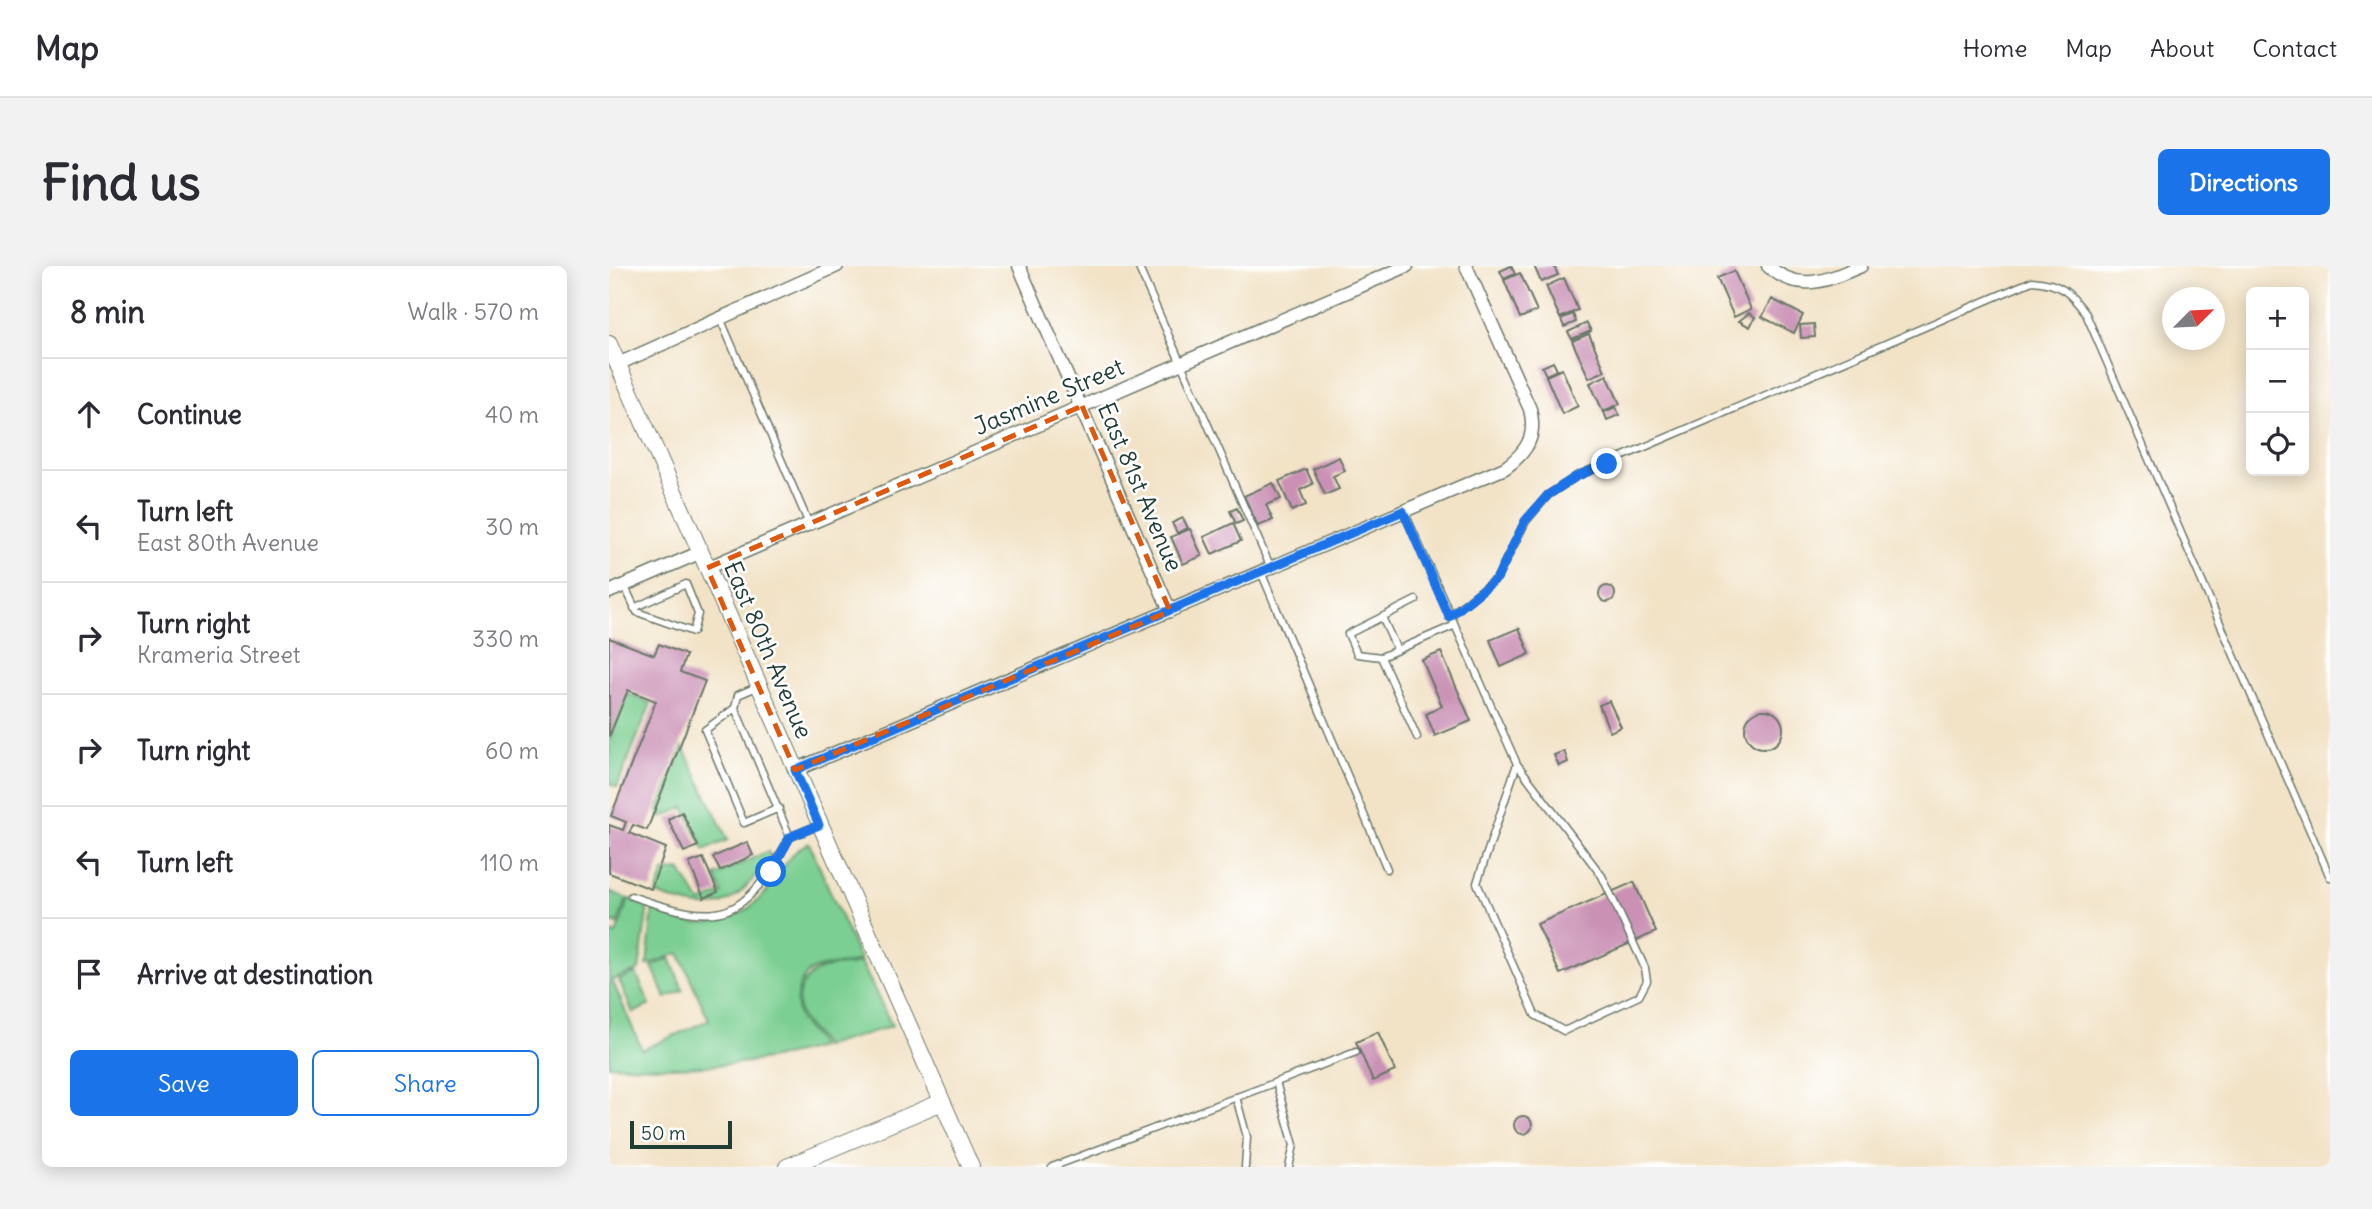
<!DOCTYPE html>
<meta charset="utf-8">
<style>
:root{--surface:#fff;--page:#f2f2f3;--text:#2b2b33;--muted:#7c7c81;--line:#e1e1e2;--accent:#1a73e8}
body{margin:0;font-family:Delius,sans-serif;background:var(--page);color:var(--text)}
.controls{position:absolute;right:21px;top:21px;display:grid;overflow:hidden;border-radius:10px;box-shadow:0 4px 18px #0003}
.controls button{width:63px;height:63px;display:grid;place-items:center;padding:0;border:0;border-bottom:2px solid var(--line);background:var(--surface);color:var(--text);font:35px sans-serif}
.compass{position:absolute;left:1553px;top:21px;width:63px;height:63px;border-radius:50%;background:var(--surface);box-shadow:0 4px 18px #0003;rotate:66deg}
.scale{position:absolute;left:21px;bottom:18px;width:102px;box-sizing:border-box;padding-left:7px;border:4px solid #1f3d34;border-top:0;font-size:19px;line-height:24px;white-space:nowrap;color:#1f3d34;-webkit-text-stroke:5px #fff;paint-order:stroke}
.stop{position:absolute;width:21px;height:21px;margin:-16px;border:5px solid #1a73e8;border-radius:50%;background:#fff}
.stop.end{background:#1a73e8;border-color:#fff;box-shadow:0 2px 7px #0008}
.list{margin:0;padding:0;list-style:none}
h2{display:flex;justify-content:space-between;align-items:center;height:91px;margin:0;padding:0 28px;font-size:30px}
h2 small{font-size:23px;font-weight:400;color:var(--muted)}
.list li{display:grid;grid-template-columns:46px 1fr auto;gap:21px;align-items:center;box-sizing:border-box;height:112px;padding:0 28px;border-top:2px solid var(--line)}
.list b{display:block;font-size:26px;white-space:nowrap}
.list p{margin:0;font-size:23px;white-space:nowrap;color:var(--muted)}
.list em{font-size:23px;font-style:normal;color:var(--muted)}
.actions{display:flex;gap:14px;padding:21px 28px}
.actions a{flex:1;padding:16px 0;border:2px solid var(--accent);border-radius:10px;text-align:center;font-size:24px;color:var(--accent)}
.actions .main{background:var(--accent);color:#fff}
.icon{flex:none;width:38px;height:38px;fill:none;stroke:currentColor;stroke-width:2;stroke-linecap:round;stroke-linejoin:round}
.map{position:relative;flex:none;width:1721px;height:901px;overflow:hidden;border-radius:10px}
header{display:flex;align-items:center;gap:42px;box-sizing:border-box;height:98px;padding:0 35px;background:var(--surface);border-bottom:2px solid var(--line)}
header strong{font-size:33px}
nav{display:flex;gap:38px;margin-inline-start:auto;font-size:24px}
.intro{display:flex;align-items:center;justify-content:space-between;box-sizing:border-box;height:168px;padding:0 42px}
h1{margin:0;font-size:49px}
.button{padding:18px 32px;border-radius:10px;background:var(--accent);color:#fff;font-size:24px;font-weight:700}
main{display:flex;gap:42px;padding:0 42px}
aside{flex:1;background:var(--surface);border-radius:10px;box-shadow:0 4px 18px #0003}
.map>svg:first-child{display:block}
.green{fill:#7bcf92;stroke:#4d8663;stroke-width:2}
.building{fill:#ca91b5}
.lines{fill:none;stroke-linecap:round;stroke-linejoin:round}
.service-casing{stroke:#697767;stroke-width:9}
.minor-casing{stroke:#697767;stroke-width:15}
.tertiary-casing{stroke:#697767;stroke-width:18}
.service{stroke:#fff;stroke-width:6}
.minor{stroke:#fff;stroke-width:12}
.tertiary{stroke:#fff;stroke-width:16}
.route{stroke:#1a73e8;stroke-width:9}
.marked{fill:none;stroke:#de580e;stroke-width:5;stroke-dasharray:14 9;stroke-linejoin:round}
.labels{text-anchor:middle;stroke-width:5;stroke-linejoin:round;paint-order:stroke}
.street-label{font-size:24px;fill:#1f3d34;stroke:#fff}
</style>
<header>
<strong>Map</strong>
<nav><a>Home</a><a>Map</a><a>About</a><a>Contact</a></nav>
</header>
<div class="intro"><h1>Find us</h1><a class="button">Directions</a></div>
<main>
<aside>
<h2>8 min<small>Walk · 570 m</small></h2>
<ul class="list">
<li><svg class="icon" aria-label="ahead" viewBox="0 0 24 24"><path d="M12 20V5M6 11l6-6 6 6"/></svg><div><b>Continue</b></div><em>40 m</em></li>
<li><svg class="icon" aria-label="left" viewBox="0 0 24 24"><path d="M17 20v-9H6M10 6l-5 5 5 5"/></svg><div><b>Turn left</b><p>East 80th Avenue</p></div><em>30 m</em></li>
<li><svg class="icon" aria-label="right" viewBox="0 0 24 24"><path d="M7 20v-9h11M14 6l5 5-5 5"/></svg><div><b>Turn right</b><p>Krameria Street</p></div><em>330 m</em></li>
<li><svg class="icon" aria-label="right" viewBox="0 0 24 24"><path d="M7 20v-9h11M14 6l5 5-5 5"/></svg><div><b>Turn right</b></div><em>60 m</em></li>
<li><svg class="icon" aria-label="left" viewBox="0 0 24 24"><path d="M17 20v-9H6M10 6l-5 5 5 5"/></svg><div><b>Turn left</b></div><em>110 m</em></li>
<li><svg class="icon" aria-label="arrive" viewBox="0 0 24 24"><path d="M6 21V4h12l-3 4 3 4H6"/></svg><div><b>Arrive at destination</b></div></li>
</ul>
<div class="actions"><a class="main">Save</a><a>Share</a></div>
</aside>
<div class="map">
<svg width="1721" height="901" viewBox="0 0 1721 901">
<rect width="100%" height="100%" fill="#fff"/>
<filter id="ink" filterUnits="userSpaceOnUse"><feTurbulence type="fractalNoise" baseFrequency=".0143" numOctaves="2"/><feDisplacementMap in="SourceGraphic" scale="14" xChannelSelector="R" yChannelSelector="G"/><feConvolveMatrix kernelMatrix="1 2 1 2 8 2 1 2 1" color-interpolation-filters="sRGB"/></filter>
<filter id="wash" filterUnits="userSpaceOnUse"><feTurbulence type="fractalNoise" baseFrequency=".00686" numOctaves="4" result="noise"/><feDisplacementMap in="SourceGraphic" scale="28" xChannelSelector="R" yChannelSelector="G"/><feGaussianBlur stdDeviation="1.57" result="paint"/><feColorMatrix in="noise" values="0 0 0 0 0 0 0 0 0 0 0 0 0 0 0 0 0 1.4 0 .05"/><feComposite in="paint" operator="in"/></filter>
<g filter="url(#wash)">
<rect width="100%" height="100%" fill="#f2e3c7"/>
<g class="green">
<path d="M19,428L42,437L8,521L0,517V476Z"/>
<path d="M74,481L119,574L95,584L75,541L52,552L49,545Z"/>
<path d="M200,577L251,694C230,704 202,692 191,719C187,730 186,740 190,751C195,764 208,769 211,781C141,801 72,804 0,799V666L7,668L20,633L39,639L30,704L3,714L33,784L100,754L70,687L38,699L44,641C81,669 128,660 157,626C172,609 179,585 200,577Z"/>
<path d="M159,585L161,590C124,643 108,651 47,628L55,606L71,604L92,637L113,627L106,610Z"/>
<path d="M0,625L18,633L8,658L0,655Z"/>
<path d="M61,692L74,724L57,732L43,700Z"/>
<path d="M252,696L283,760L214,781C210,768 197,763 192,750C183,728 197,705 220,701C233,698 240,701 252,696Z"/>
<path d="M27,707L41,739L24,747L10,714Z"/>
</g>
<g id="blocks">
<g class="building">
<path d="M902,0L906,8L895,13L891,5Z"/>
<path d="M925,0H945L949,9L932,16Z"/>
<path d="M1125,5L1142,43L1125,51L1108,12Z"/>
<path d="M911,7L928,45L911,52L895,14Z"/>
<path d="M955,12L969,44L951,52L937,20Z"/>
<path d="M1163,33L1194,49L1185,67L1153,51Z"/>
<path d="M1140,47L1146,51L1141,61L1130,55Z"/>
<path d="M964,48L967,56L955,61L952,53Z"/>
<path d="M978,57L982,65L963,73L959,66Z"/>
<path d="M1205,58L1206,71L1192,72L1191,59Z"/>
<path d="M980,68L996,105L980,112L963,75Z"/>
<path d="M944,96L948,104L937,109L933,101Z"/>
<path d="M953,103L969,140L953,148L937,110Z"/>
<path d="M998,109L1011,138L994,145L981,117Z"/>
<path d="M1007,141L1010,149L998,154L995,146Z"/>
<path d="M730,191L736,205L724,210L730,223L716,229L704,203Z"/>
<path d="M697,203L704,218L691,224L697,239L683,245L670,215Z"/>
<path d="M664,217L672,233L657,239L664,254L649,260L635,230Z"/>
<path d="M628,242L634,255L627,258L621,245Z"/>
<path d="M574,252L579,262L568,267L563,257Z"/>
<path d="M624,257L632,275L603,288L595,271Z"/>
<path d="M581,263L593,290L574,298L562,271Z"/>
<circle cx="998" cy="328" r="8"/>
<path d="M910,362L921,388L892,401L881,374Z"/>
<path d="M0,372L45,389L50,378L77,389L71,406L96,415L38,564L24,559L20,567L57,582L42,623L0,607V559L14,564L17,556L2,550L47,435L19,424L0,471Z"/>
<path d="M832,386L862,455L826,470L817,448L833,440L813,394Z"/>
<path d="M1000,435L1012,461L1001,466L990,439Z"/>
<circle cx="1155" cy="463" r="19"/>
<path d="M955,485L959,496L950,500L945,489Z"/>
<path d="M73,546L89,580L75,586L59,553Z"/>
<path d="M138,576L144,589L111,605L104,591Z"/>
<path d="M94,592L109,626L95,632L80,597Z"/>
<path d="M1025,616L1047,666L951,708L928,658Z"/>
<path d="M769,766L786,805L764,815L747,776Z"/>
<circle cx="914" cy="859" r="9"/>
</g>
</g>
</g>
<g filter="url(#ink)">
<use href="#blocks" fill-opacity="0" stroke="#697767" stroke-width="2"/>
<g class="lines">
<g class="service-casing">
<g id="service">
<path d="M529,0L662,302"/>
<path d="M111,52L200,258"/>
<path d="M795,245L908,498L868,617L926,749L955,765L1030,730L1038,715L1036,702L993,610L908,498"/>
<path d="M652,306L778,603"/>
<path d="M15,319L28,346L84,366L89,348L77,318L25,342"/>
<path d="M840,350L888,312L917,255L939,229L968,210L1423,15C1451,17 1461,26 1477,48L1721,611"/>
<path d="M788,384L773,351L807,334"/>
<path d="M772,391L748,388L739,368L773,351"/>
<path d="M150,420L129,429L126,442L181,571L210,559"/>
<path d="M126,442L96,464L135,557L170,542"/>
<path d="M808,471L772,391L844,360"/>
<path d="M22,630C113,661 133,657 181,571"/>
<path d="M667,816L685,879L680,901"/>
<path d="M627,831L638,871L636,901"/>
<path d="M443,901L747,786"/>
</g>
</g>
<g class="minor-casing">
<g id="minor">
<path d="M410,0L561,345"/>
<path d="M1159,0C1190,28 1219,14 1252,0"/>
<path d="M9,98L228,0"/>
<path d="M98,302L798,0"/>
<path d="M0,326L92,286"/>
<path d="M186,504L896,202C918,186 928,170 921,143L857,0"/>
</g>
</g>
<g class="tertiary-casing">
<g id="tertiary">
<path d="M0,78L362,901"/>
<path d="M178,901L333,836"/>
</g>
</g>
<use href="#service" class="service"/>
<use href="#minor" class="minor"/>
<use href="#tertiary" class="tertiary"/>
</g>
</g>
<g class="lines" filter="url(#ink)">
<path class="route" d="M162,606L181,571L210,559L186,504L794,245L840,351L888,312L916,255L939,229L968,210L998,198"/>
</g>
<path class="marked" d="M473,140L561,345L186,504L98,302Z"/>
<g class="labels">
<g class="street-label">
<text transform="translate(440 131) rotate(-23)" y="8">Jasmine Street</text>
<text transform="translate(531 221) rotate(67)" y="8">East 81st Avenue</text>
<text transform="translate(159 384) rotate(67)" y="8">East 80th Avenue</text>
</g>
</g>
</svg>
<div class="controls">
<button>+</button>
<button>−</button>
<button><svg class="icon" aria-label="locate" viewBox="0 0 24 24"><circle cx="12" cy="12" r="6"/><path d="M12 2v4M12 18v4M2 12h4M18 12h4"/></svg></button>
</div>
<svg class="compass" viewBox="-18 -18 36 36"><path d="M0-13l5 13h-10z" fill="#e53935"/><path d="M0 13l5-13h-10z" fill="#7c7c81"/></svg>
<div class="scale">50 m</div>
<div class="stop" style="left:162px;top:606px"></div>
<div class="stop end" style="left:998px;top:198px"></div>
</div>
</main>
